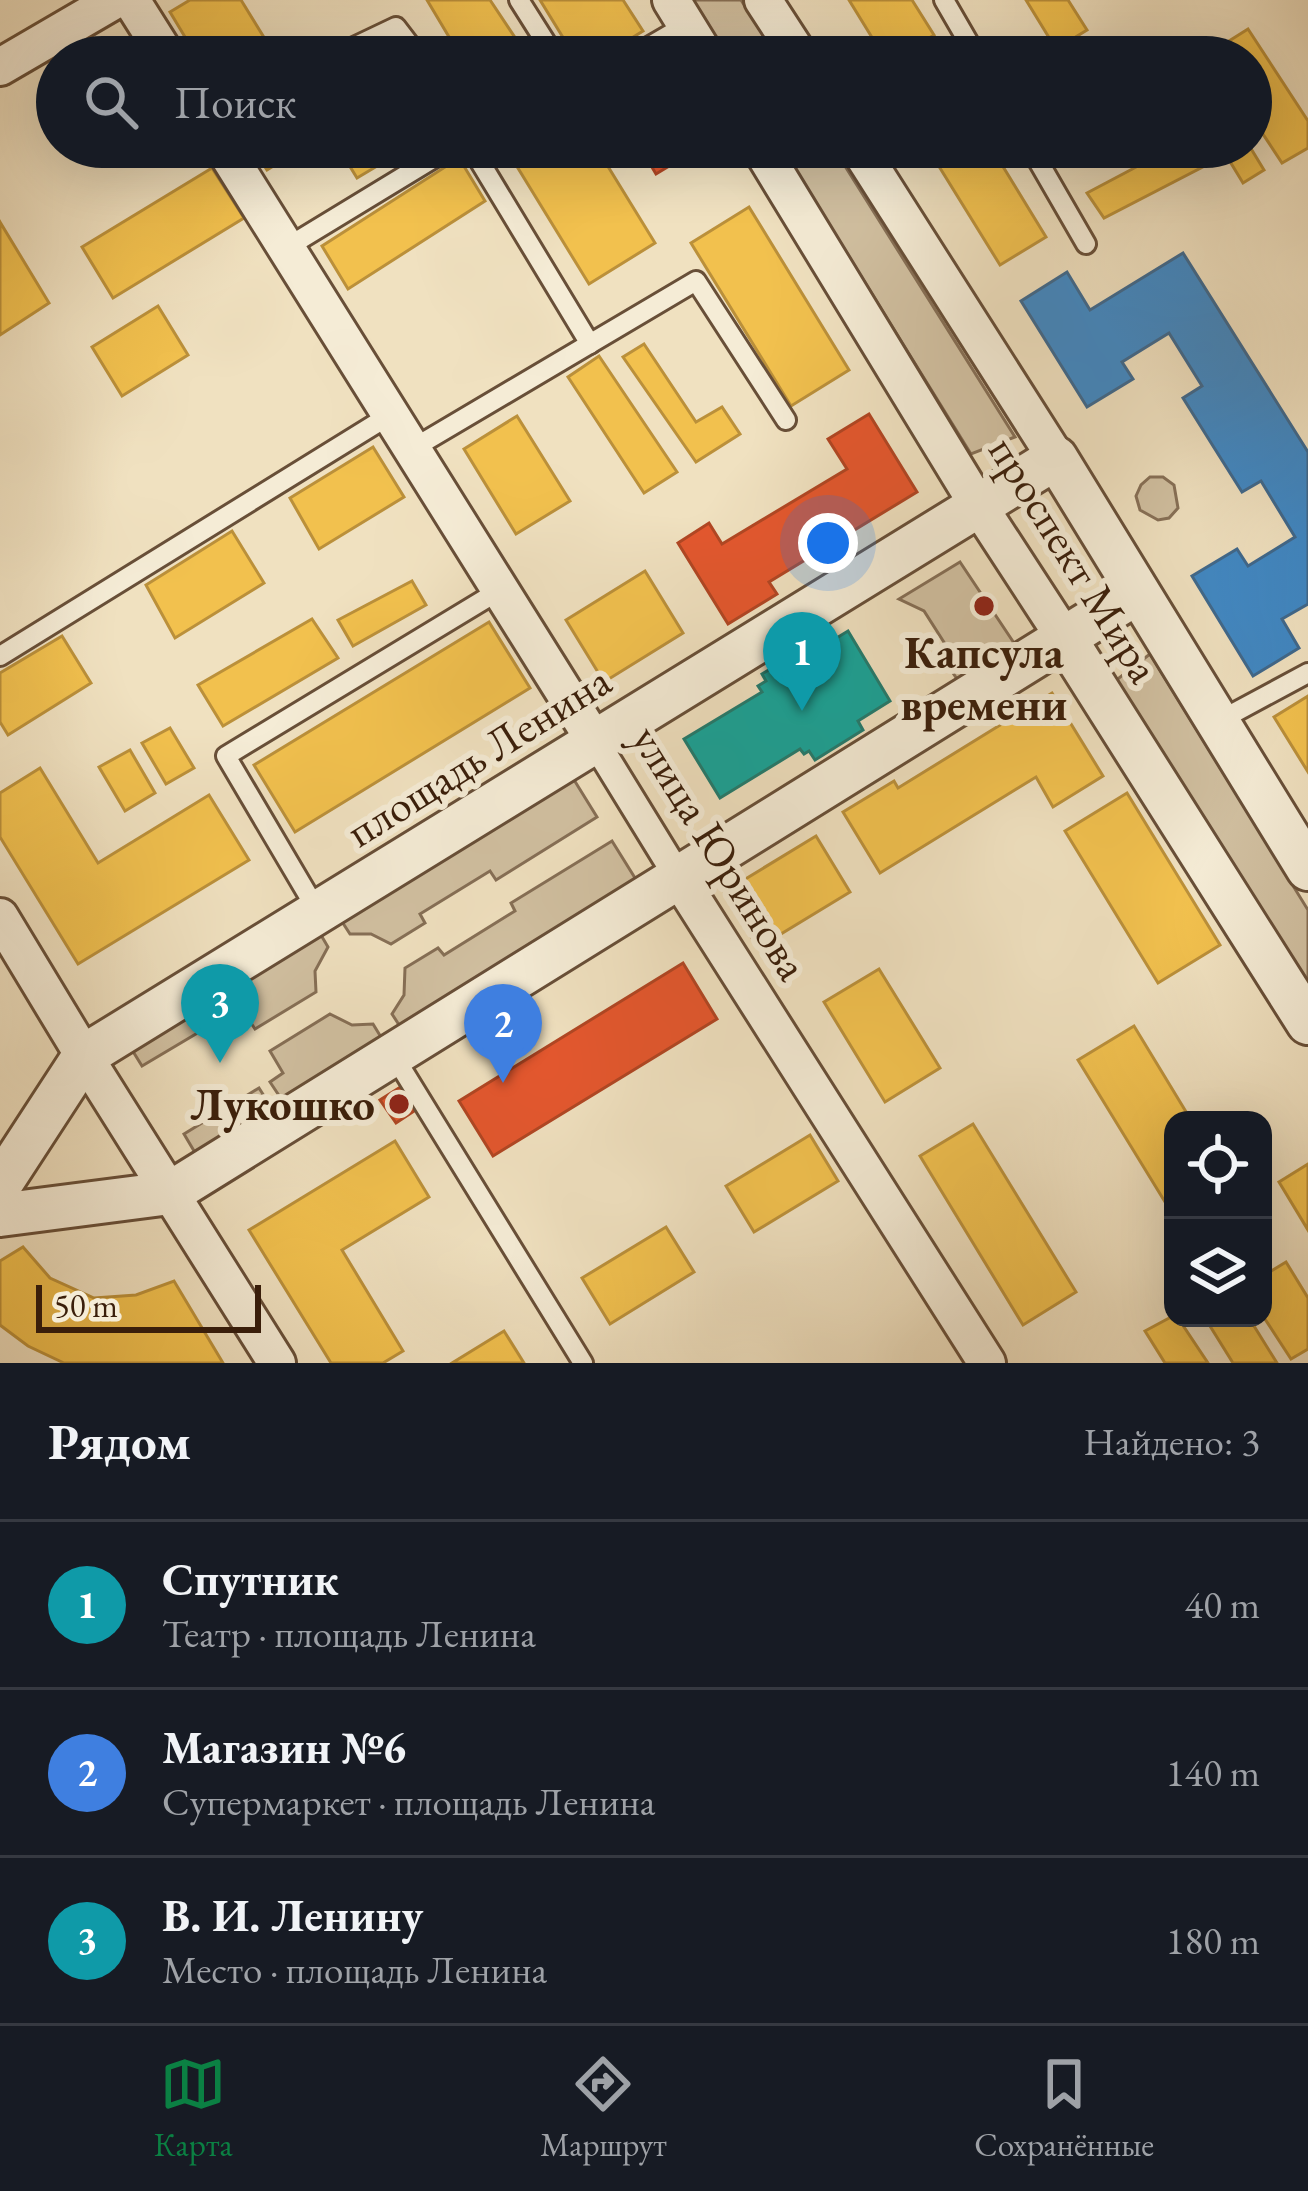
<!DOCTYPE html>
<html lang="ru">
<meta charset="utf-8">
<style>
:root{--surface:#171b24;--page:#20242c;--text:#f1f3f6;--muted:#9ea1a6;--line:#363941;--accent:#0b8043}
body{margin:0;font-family:"EB Garamond",serif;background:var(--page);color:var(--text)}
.controls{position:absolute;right:36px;bottom:36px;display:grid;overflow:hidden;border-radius:24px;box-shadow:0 12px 48px #0002}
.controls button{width:108px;height:108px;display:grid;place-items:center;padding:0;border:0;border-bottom:3px solid var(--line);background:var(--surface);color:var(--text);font:60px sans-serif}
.scale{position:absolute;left:36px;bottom:30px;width:225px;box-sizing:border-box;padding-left:12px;border:6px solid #3a1e0a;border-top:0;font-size:33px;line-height:42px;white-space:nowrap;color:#3a1e0a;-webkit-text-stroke:9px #f5ecd6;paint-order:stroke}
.you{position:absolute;left:828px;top:543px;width:42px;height:42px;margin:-30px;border:9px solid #fff;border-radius:50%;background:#1a73e8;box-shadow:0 0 0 18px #1a73e833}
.badge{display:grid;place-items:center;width:78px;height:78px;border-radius:50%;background:var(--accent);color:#fff;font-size:39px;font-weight:700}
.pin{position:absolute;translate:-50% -99px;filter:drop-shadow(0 3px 6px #0008)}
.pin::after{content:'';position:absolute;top:63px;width:42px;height:36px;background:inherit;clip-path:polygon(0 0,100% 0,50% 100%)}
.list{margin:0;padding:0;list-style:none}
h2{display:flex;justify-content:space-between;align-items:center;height:156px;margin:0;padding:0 48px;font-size:51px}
h2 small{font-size:39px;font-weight:400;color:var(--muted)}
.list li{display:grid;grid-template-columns:78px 1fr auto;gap:36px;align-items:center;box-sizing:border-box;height:168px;padding:0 48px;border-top:3px solid var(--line)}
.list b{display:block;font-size:45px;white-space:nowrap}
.list p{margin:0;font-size:39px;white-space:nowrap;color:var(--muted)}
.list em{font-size:39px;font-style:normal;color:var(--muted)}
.icon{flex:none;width:66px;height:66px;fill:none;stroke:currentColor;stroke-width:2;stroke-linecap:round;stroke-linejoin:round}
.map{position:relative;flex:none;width:1308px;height:1363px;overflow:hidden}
.search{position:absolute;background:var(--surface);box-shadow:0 12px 48px #0002;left:36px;right:36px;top:36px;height:132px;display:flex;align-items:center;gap:30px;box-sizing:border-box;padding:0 42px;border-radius:66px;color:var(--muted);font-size:45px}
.sheet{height:660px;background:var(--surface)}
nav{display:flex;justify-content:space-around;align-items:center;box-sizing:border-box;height:168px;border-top:3px solid var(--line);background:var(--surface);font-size:33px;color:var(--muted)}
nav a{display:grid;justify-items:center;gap:6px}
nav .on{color:var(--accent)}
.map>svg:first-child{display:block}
.green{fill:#d1c0a1;stroke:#866f56;stroke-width:3}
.homes{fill:#f2c14e;stroke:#bb903a;stroke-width:3}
.shops{fill:#e4572e;stroke:#b14623;stroke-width:3}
.schools{fill:#3f88c5;stroke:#3e688d;stroke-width:3}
.public{fill:#17a398;stroke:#227b6d;stroke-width:3}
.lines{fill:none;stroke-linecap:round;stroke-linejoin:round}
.service-casing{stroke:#684f38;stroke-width:24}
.pedestrian-casing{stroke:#684f38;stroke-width:33}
.minor-casing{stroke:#684f38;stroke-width:42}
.tertiary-casing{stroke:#684f38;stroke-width:48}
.service{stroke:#f5ecd6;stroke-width:18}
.pedestrian{stroke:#f5ecd6;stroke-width:27}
.minor{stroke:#f5ecd6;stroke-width:36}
.tertiary{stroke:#f5ecd6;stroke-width:42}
.poi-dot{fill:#8f2418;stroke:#f5ecd6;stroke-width:4.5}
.labels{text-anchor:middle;stroke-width:12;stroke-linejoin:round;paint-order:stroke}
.street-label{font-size:45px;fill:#3a1e0a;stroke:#f5ecd6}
.poi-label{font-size:45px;font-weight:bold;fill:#3a1e0a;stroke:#f5ecd6}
</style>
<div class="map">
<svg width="1308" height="1363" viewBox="0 0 1308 1363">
<rect width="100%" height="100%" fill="#f0e1c0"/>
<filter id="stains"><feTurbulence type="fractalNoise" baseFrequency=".00167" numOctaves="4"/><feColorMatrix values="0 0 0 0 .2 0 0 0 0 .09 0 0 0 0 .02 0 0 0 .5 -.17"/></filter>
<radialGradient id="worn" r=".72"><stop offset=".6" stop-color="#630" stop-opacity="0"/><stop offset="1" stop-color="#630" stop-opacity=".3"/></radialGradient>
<g class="green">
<path d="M690,0H741L777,57H725Z"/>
<path d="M781,147H833L1015,437L971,454Z"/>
<path d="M1150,477H1163L1174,485L1178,508L1169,518L1158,520L1140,510L1136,496L1141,485Z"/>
<path d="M960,562L1014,643L957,679L951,670L954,658L924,611L899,599Z"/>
<path d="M1150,654L1308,910V988L1115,681Z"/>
<path d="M571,775L597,817L496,880L490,871L420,914L425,923L391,944L371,934H350L339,917Z"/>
<path d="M612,841L640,886L403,1031L392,1014L404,995L405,968L438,948L444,955L515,911L511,903Z"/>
<path d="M318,930L328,947L315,971L316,992L255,1029L241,1008L225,1017L211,995Z"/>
<path d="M202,1000L216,1022L142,1066L129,1045Z"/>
<path d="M330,1014L352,1025L373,1024L384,1042L284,1103L270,1082L283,1073L270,1051Z"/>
<path d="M259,1088L273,1110L197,1156L184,1134Z"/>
</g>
<g class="homes">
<path d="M190,0H241L276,57H197L170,12Z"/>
<path d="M427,0H490L528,57H461Z"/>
<path d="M540,0H623L643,31L601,57H575Z"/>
<path d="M849,0H912L934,35L898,57H884Z"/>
<path d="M1026,0H1068L1087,30L1056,49Z"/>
<path d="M1248,29L1308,121V148L1282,163L1251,116V57H1213L1210,53Z"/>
<path d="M252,147H304L267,170Z"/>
<path d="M338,147H409L357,178Z"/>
<path d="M505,147H596L655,243L589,284Z"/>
<path d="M927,147H991L1046,237L1000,265Z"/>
<path d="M1174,147H1250L1264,170L1243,183L1226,155L1104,218L1087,193Z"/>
<path d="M459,158L485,201L348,289L322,246Z"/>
<path d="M212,168L244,218L113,298L82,247Z"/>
<path d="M749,207L849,370L791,406L691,243Z"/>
<path d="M0,222L49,303L0,335Z"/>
<path d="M158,306L188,355L122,396L92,347Z"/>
<path d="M644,344L696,422L722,407L740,434L696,462L623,357Z"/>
<path d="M599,356L677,472L644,493L568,377Z"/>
<path d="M517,416L570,501L516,534L464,449Z"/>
<path d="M373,447L404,497L319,549L290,498Z"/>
<path d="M232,531L264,583L175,638L146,585Z"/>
<path d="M645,571L683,633L604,682L566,620Z"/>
<path d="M412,581L426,605L353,646L338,620Z"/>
<path d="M312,619L338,658L223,726L198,685Z"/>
<path d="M489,622L530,688L295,832L254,765Z"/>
<path d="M62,636L91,683L8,735L0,722V673Z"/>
<path d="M1052,693L1103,776L1053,807L1036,777L880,873L843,812L894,781L898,788Z"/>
<path d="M1308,696V772L1274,717Z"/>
<path d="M170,728L194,768L166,784L142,743Z"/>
<path d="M130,750L155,793L125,811L99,767Z"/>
<path d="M40,768L98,863L209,795L249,860L78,964L0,837V793Z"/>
<path d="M1127,793L1220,945L1158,983L1065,831Z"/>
<path d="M816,836L850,892L758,948L724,892Z"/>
<path d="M879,969L940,1068L885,1102L824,1002Z"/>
<path d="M1134,1026L1191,1120H1173V1215L1078,1060Z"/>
<path d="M973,1124L1076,1292L1023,1325L920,1156Z"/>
<path d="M810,1135L838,1181L754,1232L726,1186Z"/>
<path d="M395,1141L429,1197L342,1250L403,1351L383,1363H331L249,1230Z"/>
<path d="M1308,1164V1230L1279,1182Z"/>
<path d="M666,1227L694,1272L610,1324L582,1278Z"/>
<path d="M23,1247L50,1278L94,1298L136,1295L174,1281L223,1363H64L28,1346L0,1325V1261Z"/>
<path d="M1286,1262L1308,1298V1349L1291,1359L1263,1316V1276Z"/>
<path d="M1173,1316V1318H1178L1208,1363H1165L1145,1331Z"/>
<path d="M1205,1318H1249L1277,1363H1233Z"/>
<path d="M504,1331L524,1363H452Z"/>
</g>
<g class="shops">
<path d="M640,147H684L689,154L656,174Z"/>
<path d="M869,414L917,492L769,582L777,594L728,624L678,543L709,523L722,544L847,469L828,439Z"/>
<path d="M683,963L717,1019L493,1156L459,1101Z"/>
<path d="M402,1086L417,1109L396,1123L380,1100Z"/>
</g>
<path class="schools" d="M1183,253L1308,452V604L1282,619L1299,648L1253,676L1192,576L1237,549L1248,566L1295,537L1261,481L1242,492L1213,446L1183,398L1202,386L1169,333L1122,362L1133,379L1087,407L1021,301L1067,272L1090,310Z"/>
<path class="public" d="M848,631L890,701L858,721L863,730L815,760L809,751L804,754L800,749L720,798L684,739L762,692L758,686L766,681L762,674L808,646L812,653Z"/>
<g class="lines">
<g class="service-casing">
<g id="service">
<path d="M519,0L555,57"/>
<path d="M944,0L977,57"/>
<path d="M333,57L396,27L419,57"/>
<path d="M631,57L686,25"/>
<path d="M471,147L590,344"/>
<path d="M1030,147L1086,244"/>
<path d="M286,248L452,147"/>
<path d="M412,449L696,281L786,420"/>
<path d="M0,656L390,415"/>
<path d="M1217,722L1308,673"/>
<path d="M318,912L226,756L500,590"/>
<path d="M394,1056L583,1363"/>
</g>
</g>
<g class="pedestrian-casing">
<path id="pedestrian" d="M596,743L679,878"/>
</g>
<g class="minor-casing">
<g id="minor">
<path d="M131,0L167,57"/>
<path d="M671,0L706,57"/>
<path d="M763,0L800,57"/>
<path d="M0,67L115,0"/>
<path d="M223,147L596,743"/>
<path d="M760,147L978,505L1064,637"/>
<path d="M858,147L1056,458"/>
<path d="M679,878L987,1363"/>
<path d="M0,917L84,1056L277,1363"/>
</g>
</g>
<g class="tertiary-casing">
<g id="tertiary">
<path d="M1064,637L1308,1023"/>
<path d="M0,1185L84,1056L1056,458L1308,869"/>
<path d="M0,1215L170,1193L1137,593"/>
</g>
</g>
<use href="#service" class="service"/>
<use href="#pedestrian" class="pedestrian"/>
<use href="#minor" class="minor"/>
<use href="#tertiary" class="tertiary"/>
</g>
<g class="poi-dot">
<circle cx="984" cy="606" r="12"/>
<circle cx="399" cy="1104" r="12"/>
</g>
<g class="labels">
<g class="street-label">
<text transform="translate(1075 559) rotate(58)" y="16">проспект Мира</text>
<text transform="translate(478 755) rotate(-32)" y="16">площадь Ленина</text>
<text transform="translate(721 852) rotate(58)" y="16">улица Юринова</text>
</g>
<g class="poi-label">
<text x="984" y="668">Капсула<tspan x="984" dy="52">времени</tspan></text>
<text x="375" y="1120" text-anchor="end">Лукошко</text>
</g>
</g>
<rect width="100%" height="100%" filter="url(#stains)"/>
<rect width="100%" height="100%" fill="url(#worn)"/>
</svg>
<div class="controls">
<button><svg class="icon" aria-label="locate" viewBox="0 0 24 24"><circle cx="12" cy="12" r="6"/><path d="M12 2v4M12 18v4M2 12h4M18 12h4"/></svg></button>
<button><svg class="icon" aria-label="layers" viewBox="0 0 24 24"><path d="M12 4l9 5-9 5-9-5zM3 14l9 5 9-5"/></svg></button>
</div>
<div class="scale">50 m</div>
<div class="you"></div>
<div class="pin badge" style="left:802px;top:711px;background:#0f9aa8">1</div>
<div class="pin badge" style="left:503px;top:1083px;background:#3f7fe0">2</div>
<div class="pin badge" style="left:220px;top:1063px;background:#0f9aa8">3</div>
<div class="search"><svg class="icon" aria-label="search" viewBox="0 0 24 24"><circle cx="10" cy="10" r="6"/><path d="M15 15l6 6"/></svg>Поиск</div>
</div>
<section class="sheet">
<h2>Рядом<small>Найдено: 3</small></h2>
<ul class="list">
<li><span class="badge" style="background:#0f9aa8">1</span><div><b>Спутник</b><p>Театр · площадь Ленина</p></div><em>40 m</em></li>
<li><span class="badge" style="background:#3f7fe0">2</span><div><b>Магазин №6</b><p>Супермаркет · площадь Ленина</p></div><em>140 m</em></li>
<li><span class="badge" style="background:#0f9aa8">3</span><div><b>В. И. Ленину</b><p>Место · площадь Ленина</p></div><em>180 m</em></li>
</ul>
</section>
<nav>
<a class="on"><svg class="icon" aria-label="map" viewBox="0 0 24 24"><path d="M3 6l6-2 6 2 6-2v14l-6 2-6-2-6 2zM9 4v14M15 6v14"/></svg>Карта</a>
<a><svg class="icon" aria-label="directions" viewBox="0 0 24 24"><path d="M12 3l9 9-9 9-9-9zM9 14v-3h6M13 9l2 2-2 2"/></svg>Маршрут</a>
<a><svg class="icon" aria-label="saved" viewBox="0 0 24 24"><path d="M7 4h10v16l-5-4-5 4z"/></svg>Сохранённые</a>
</nav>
